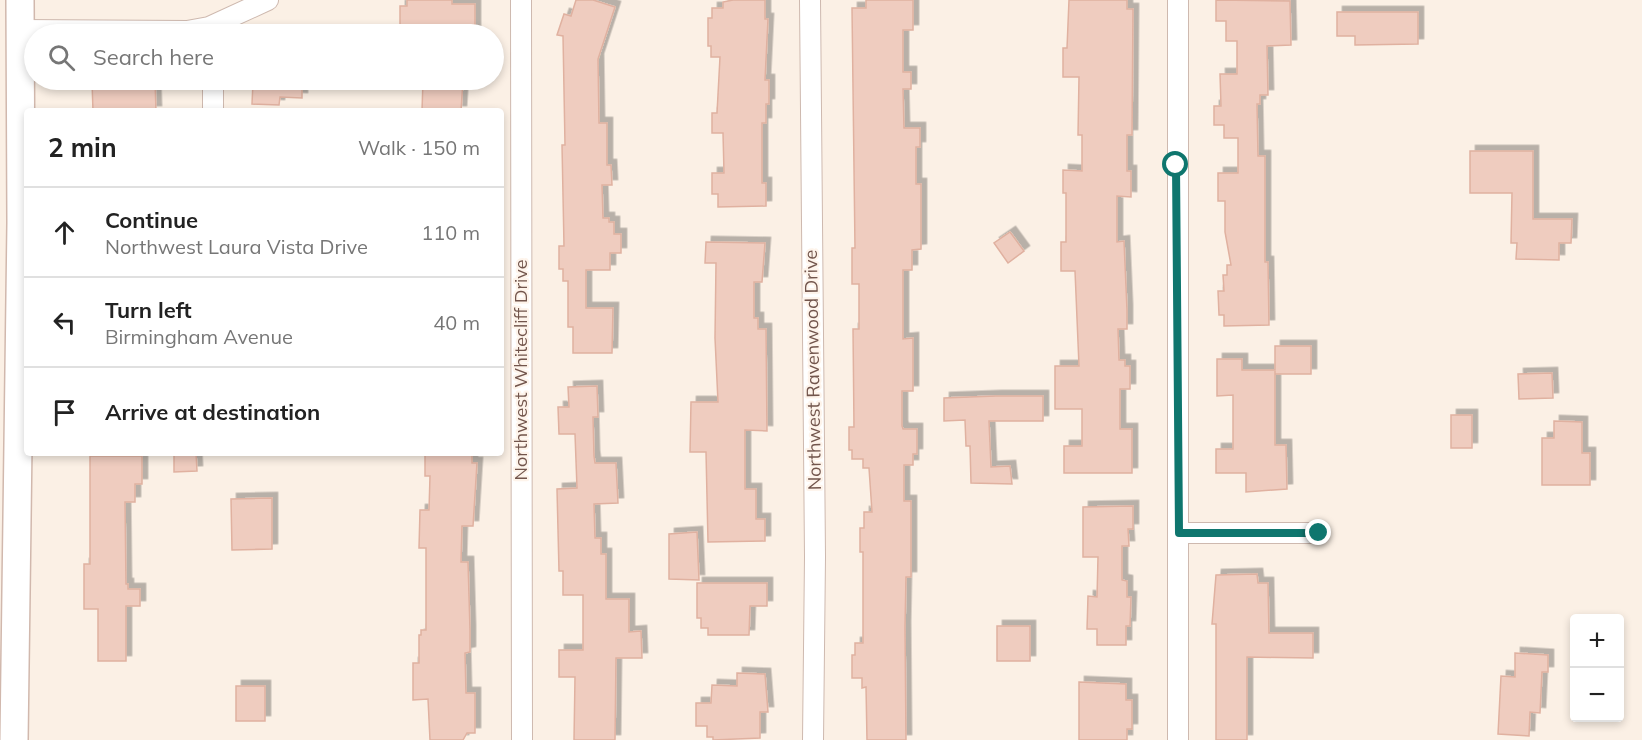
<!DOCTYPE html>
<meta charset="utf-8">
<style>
:root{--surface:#fff;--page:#f6f6f6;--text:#222;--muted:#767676;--line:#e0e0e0}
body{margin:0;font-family:Mulish,sans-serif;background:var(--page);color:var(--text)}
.controls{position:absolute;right:18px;bottom:18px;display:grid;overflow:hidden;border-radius:6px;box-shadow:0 3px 9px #0003}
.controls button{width:54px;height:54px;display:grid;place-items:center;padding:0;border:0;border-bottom:2px solid var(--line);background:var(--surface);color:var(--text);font:30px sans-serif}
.stop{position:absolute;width:18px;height:18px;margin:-14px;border:4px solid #0f766e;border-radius:50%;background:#fff}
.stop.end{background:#0f766e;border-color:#fff;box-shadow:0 2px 6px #0008}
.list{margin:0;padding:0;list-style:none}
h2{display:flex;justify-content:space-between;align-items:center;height:78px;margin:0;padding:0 24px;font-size:26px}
h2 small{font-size:20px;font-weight:400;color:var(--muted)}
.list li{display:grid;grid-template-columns:39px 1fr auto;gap:18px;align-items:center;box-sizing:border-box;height:90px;padding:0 24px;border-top:2px solid var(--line)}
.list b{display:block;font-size:22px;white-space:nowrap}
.list p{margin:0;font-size:20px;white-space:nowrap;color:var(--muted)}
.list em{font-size:20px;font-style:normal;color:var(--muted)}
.icon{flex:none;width:33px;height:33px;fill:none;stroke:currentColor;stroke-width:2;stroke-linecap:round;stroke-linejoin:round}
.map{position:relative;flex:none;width:1642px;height:740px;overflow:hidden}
.search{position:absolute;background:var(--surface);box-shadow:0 3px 9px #0003;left:24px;top:24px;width:480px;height:66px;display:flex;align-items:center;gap:15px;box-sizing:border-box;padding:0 21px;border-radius:33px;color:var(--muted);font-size:22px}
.panel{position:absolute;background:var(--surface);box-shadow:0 3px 9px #0003;left:24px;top:108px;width:480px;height:348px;border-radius:6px}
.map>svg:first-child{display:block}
.building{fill:#efccbf;stroke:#e0b1a0;stroke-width:1.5;filter:url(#shadow)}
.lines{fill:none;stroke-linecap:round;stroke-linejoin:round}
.street-casing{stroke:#ceb9af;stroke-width:22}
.secondary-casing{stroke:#d1b8ad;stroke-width:30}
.street{stroke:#fff;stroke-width:20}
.secondary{stroke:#fff;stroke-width:27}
.route{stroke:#0f766e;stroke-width:8}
.labels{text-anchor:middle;stroke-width:4.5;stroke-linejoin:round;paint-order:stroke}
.street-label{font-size:18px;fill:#72554c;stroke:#fef4eb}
</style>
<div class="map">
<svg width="1642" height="740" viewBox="0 0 1642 740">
<defs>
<filter id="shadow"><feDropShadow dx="5.5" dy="-5.5" stdDeviation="0" flood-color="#0004"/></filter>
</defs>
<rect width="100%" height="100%" fill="#fbf0e5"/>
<g class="building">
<path d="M407,0H452V4H475V34L400,33V6H407Z"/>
<path d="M576,0H593L615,7L598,59L599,123H607V165H611L612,185H602L603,218H609V222H614V234H621V253H610V270H586V308H613L612,353H573V327H568V281H563V269H559V246H564L562,145H565L563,36L557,35L564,14L571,16Z"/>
<path d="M733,0H765V19H768L765,80H769V104H766V123H762V183H766V206L718,207V194H712V173H724L723,133H712V113H717L720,57H711V46H708V18H712V8H723V2Z"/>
<path d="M866,0H913V30H903V72H911V89H903L904,128H920V147H916V184H921V249L912,250V270H903V339L913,338V391H902V426L903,429H917V454H913V465H904V501H911V577H906L905,627L906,740H867L866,687L862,688V678H852V655H855V643H863V552H860V528H864V512H872L869,468H863V459H852V450H849V427H854L853,329H859V284H852V248H855L852,8H866Z"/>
<path d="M1069,0H1127V9H1133L1132,135H1127V171H1131V197L1117,196V242L1124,241L1127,310V329H1118L1119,360H1125V366H1130V389H1120V429H1132V473H1064V446H1082V409H1055V366H1079L1075,271H1061V242H1066V193H1063V170L1082,171V135H1078L1079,77H1063V48H1067Z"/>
<path d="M1216,0L1290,1L1291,45L1267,46L1268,95H1260V104H1257L1258,156H1265V262H1268L1269,325L1224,326V315H1219L1218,291H1224L1223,275H1227V265H1231L1225,232V201H1218V173H1238V138H1224V125H1214V106H1221L1220,74H1237V41H1226V21H1216Z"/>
<path d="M1337,12H1418V44L1355,45V36H1337Z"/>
<path d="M264,80H302V98L280,97L279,105L252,104L253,82H264Z"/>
<path d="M423,80H463L461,111H422Z"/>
<path d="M155,81L156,111H93L92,82Z"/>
<path d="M1470,151H1533V219H1572L1571,243H1559V260L1516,259L1517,243H1511L1512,193H1470Z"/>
<path d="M1010,232L1024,251L1008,263L994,243Z"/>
<path d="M706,242L765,243L762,282H754V318H758V329H766L767,431L745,430V489H756V519H765V541L708,542L706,452H690L691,402H718L715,338L716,263H705Z"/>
<path d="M1275,346H1311V374H1275V371V445H1286L1287,489L1246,492V473H1216V449H1233V395L1217,396V359H1242V370H1275Z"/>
<path d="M1552,373L1553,398L1519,399L1518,374Z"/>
<path d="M597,386L598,417H593L594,456L595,463H616L618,503L594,504L595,538H601V554H606V599H629V632L641,631L642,658H616L615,740H574L575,677H559V650H583V595H563V571H559L557,489L577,488L575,434H559L558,407H569L568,387Z"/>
<path d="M996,396H1043V421H989L991,467L1010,466L1012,484L971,483L970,446H966L965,420L944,421V398Z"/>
<rect x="1451" y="415" width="21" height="33"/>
<path d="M1554,421L1582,422V453H1590V485H1542V438H1554Z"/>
<path d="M174,453H196L197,471L174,472Z"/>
<path d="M425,453H472V463H477L473,526H462L461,562H468L470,630V652L465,653L466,693H475V733H467L463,740H430L428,699L413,700V663H419V635H421V630H426V548H419L420,510H429L430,476H425Z"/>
<path d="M90,456H142V484H135V502H125L126,584H128V589H140V606H126V661H98V609H84V564H90Z"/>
<path d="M272,498V549L232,550L231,499Z"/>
<path d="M1133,506V529H1128L1129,546H1122V580L1127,581V597H1131L1130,626H1126V645H1097V629H1087L1088,596L1097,597L1098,557H1083V507Z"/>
<path d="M697,532L699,580L669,579V534Z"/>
<path d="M1257,574L1258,583H1268L1269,633H1313V658L1247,657V740H1216V624H1212L1216,575Z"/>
<path d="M697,583H767V606H750L749,635H708V628H701V618H697Z"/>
<rect x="997" y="626" width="33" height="35"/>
<path d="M1515,653L1548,655V672H1542L1540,713L1530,712L1529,736L1498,734L1501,676L1515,677Z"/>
<path d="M737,673L765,674L768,712H760V738L713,740V737H707V726H696V703H711L712,685L737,686Z"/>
<path d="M1079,682L1126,684V700H1132V729H1127V740H1079Z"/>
<rect x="236" y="686" width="29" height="35"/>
</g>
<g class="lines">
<g class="street-casing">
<g id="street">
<path d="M521,0L522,740"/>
<path d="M810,0L815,557L813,740"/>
<path d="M20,30L187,31L209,27L268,0"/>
<path d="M213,111V80"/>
<path d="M1179,533H1319"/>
<path d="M1178,740V0"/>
</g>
</g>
<g class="secondary-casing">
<path id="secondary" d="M14,740L21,223L20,0"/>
</g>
<use href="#street" class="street"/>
<use href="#secondary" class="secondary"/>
</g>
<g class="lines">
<path class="route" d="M1176,165L1179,533H1319"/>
</g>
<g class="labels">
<g class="street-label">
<text transform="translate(521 370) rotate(-90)" y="6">Northwest Whitecliff Drive</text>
<text transform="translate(813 370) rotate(-91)" y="6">Northwest Ravenwood Drive</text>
</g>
</g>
</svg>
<div class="controls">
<button>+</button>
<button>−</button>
</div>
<div class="stop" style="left:1176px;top:165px"></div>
<div class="stop end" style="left:1319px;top:533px"></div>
<div class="search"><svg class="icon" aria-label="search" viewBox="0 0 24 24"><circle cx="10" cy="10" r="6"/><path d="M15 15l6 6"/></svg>Search here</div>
<section class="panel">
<h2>2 min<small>Walk · 150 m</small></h2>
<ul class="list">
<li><svg class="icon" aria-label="ahead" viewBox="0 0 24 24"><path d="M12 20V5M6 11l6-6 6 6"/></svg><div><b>Continue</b><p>Northwest Laura Vista Drive</p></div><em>110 m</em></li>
<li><svg class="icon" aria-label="left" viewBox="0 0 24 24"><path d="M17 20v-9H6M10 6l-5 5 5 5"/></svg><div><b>Turn left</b><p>Birmingham Avenue</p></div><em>40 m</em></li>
<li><svg class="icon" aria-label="arrive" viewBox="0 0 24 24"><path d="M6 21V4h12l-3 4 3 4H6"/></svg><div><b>Arrive at destination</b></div></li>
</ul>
</section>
</div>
